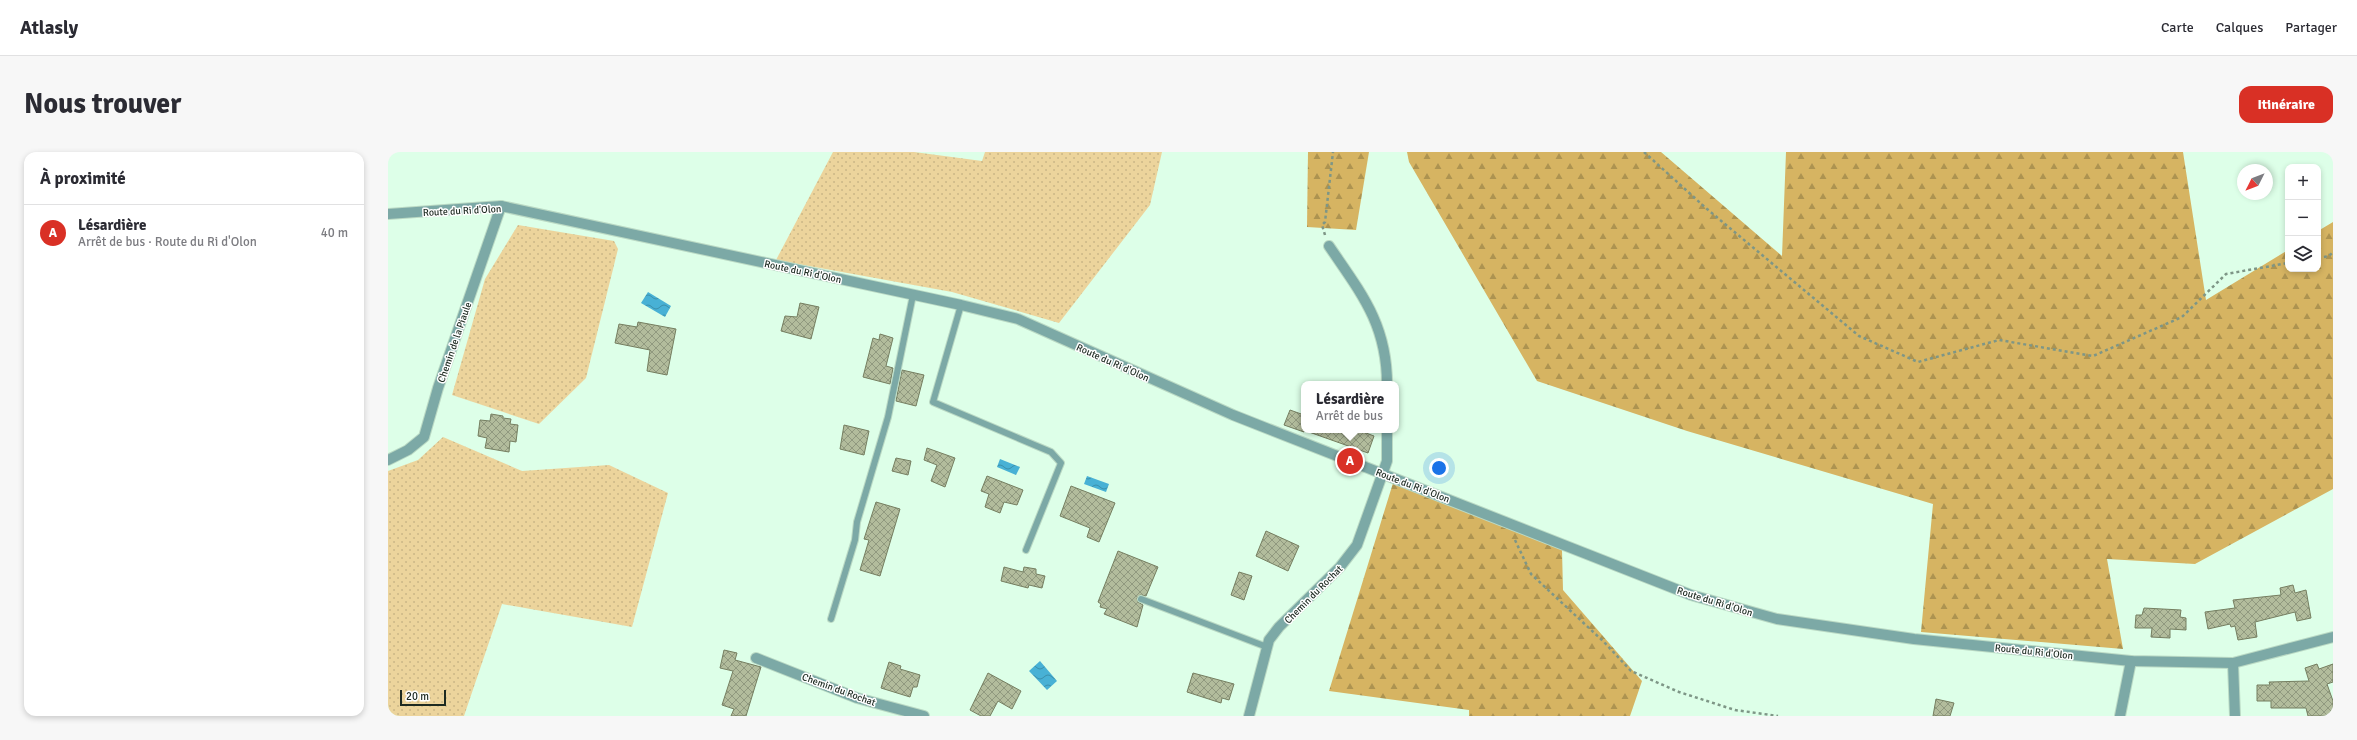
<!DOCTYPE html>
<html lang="fr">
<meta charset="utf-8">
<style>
:root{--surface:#fff;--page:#f7f7f7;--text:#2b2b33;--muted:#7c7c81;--line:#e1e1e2;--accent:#d93025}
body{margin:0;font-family:Signika,sans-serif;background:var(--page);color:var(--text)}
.controls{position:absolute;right:12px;top:12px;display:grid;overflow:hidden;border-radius:8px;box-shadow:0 2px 6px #0003}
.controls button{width:36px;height:36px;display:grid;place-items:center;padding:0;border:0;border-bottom:1px solid var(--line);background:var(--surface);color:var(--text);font:20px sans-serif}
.compass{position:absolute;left:1849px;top:12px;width:36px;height:36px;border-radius:50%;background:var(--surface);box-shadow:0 2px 6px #0003;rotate:228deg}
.scale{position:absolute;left:12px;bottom:10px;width:46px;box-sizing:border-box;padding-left:4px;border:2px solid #1d2a21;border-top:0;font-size:11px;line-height:14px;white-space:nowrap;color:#1d2a21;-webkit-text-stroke:3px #fff;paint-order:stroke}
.you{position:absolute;left:1051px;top:316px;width:14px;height:14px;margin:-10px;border:3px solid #fff;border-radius:50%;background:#1a73e8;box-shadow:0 0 0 6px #1a73e833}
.badge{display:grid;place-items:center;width:26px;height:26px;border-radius:50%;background:var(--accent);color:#fff;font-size:13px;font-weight:700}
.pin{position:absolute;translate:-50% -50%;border:2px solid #fff;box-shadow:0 1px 4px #0006}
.popup{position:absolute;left:913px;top:229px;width:98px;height:52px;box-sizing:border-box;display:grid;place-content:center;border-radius:8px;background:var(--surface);filter:drop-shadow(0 1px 3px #0005);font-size:13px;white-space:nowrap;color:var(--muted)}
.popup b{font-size:15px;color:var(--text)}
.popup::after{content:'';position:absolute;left:50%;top:100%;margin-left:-8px;border:8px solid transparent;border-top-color:var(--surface)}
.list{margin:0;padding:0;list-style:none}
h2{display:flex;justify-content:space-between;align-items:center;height:52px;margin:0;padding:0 16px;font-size:17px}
h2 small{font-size:13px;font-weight:400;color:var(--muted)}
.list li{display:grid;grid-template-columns:26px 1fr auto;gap:12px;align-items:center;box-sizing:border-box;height:56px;padding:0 16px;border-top:1px solid var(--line)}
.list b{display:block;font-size:15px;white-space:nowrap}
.list p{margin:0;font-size:13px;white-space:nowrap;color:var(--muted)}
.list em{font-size:13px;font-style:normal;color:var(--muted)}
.icon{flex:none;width:22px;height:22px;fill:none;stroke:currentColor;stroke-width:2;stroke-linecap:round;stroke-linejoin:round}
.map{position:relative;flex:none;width:1945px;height:564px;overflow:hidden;border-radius:12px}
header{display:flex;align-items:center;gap:24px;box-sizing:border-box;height:56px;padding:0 20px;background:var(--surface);border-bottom:1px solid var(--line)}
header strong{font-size:19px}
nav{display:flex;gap:22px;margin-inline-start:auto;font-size:14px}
.intro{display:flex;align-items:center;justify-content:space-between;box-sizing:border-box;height:96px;padding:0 24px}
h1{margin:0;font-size:28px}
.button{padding:10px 18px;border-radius:12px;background:var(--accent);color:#fff;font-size:14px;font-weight:700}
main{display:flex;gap:24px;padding:0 24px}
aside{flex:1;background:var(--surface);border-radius:12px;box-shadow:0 2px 6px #0003}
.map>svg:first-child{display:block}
.green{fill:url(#green-dots)}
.forest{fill:url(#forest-firs)}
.water{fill:url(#water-waves)}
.building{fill:url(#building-cross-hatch);stroke:#757e60}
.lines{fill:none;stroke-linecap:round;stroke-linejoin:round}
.service-casing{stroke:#bad9c4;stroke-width:8}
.minor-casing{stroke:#bad9c4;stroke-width:12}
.path{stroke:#7e9686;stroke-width:2.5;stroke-dasharray:3 3;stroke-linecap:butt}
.service{stroke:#7ca9a6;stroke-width:6}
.minor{stroke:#7ca9a6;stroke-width:10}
.labels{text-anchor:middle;stroke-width:3;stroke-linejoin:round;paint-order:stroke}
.street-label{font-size:10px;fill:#1d2a21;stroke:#fff}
</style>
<header>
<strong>Atlasly</strong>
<nav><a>Carte</a><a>Calques</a><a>Partager</a></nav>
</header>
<div class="intro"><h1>Nous trouver</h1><a class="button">Itinéraire</a></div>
<main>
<aside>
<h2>À proximité<small></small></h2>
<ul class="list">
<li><span class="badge">A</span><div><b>Lésardière</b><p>Arrêt de bus · Route du Ri d'Olon</p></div><em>40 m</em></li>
</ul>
</aside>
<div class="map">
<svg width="1945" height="564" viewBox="0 0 1945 564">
<defs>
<pattern id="green-dots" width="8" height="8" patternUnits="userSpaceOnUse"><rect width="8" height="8" fill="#ecd49c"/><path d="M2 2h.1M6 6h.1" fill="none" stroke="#cab686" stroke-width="1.8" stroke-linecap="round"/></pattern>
<pattern id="forest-firs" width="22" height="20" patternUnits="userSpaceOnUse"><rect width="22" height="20" fill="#d6b462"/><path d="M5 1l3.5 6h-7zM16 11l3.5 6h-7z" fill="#ad9350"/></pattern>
<pattern id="water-waves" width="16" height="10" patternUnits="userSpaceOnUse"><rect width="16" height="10" fill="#48b1d5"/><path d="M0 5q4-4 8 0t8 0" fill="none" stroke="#3b90ac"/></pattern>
<pattern id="building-cross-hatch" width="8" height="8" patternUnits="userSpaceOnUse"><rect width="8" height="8" fill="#b2bc9c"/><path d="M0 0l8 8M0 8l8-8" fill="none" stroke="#90997f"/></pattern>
</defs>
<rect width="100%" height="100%" fill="#ddffe8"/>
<g class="green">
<path d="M445,0H526L594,9L597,0H774L762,53L671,171L564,140L388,108Z"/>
<path d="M130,73L226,89L230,97L198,226L151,272L64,243L97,127Z"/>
<path d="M55,285L134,319L221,313L280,341L244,475L114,452L76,564H0V319L30,308Z"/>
</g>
<g class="forest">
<path d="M920,0H981L968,78L919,75Z"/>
<path d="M1019,0H1273L1394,104L1398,0H1795L1818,148L1900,98V117H1930V79L1945,70V337L1807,412L1719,407L1735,497L1533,480L1545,352L1299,279L1149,229L1021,10Z"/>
<path d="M1005,331L1174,398L1175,438L1254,529L1242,564H1081V558L941,539Z"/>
</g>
<g class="water">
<path d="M260,140L283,154L277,165L253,151Z"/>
<path d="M612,307L632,315L628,323L609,315Z"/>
<path d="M699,324L721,332L718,340L696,332Z"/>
<path d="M652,509L669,529L659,538L641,519Z"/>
</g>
<g class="building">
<path d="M412,151L431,155L423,187L393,179L397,164L409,165Z"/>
<path d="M250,170L288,177L279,223L259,219L262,198L227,191L231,172L249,175Z"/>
<path d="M492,182L505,186L498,214L505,216L502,232L475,225L485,186L491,188Z"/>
<path d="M514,218L536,223L528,254L508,249Z"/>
<path d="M902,258L916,263V280L896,273Z"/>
<path d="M103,262L115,264V266L123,267L122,272L130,273L128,290L122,289L121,300L97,296L99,286L90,284L92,268L102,269Z"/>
<path d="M456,273L481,279L476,303L452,297Z"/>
<path d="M921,278H970L986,284L980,301L921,280Z"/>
<path d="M539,296L567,306L557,335L543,329L549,313L536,308Z"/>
<path d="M508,306L523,309L520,323L504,319Z"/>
<path d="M599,324L635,338L629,353L616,350L612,361L597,355L601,342L593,339Z"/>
<path d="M683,334L727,351L711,390L699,385L702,376L672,364Z"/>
<path d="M488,350L512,357L492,424L472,418L481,388L476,387Z"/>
<path d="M878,379L911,394L900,419L868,404Z"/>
<path d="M730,399L770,415L758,444L752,443L749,446L750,450L755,453L749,475L716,462L719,457L712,455L713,452L710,450Z"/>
<path d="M616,415L635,420L636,415L648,417V422L657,424L654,436L641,433L640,436L613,429Z"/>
<path d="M851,420L864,424L856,448L843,443Z"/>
<path d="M1905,433L1907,441L1918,438L1923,466L1909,469L1907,460L1867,470L1869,485L1850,488L1847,474L1843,475L1842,472L1820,477L1817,460L1847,456L1845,448L1893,443L1892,436Z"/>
<path d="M1756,456L1793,458L1792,465L1798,466V478L1782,477V486L1763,485L1764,476H1747L1748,463H1754Z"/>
<path d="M336,498L349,501L347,508L373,515L358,564H343L346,557L334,553L345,519L332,516Z"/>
<path d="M501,510L513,514L512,517L532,523L529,535H525L522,545L493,536Z"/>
<path d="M1929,512L1931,517L1945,512V530L1939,532L1945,549V564H1920L1918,556H1883V549H1869V533H1882L1881,530L1921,529L1917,516Z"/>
<path d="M600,521L633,539L624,557L610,549L602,564H593L582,558Z"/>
<path d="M805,521L846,532L841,548L834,546L833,551L799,540Z"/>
<path d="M1548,547L1566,551L1562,564H1545Z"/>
</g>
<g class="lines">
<g class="service-casing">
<g id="service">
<path d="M573,153L545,250L663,300L673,311L638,398"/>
<path d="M753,447L879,495"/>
<path d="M443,467L467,388L469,370L500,265L525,143"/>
</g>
</g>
<g class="minor-casing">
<g id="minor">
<path d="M0,62L113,54L573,153L630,167L845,263L1303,443L1389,467L1526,487L1743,509L1845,511L1945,485"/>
<path d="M941,94C973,141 999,172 999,232"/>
<path d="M0,308L20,298L36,285L50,236L113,54"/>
<path d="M368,506L469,546L536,564"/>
<path d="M1845,511L1847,564"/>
<path d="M861,564L881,488L891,475L952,415L969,393L999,309V278"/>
<path d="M1732,564L1743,509"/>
</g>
</g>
<g class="path">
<path d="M1256,0L1319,57L1471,184L1530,210L1611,188L1705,204L1794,165L1838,122L1900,111"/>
<path d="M937,83L934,73L937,70L945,0"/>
<path d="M1930,106L1941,104L1945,100"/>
<path d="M1127,388L1143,422L1216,490L1243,519L1291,540L1347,558L1390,564"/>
</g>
<use href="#service" class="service"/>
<use href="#minor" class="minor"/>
</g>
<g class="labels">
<g class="street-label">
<text transform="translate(74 58) rotate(-3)" y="4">Route du Ri d'Olon</text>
<text transform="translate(415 119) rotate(12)" y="4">Route du Ri d'Olon</text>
<text transform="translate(66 190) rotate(-71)" y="4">Chemin de la Piaule</text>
<text transform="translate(725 210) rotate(24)" y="4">Route du Ri d'Olon</text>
<text transform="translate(1025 333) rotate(21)" y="4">Route du Ri d'Olon</text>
<text transform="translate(925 442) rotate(-45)" y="4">Chemin du Rochat</text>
<text transform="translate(1327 449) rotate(17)" y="4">Route du Ri d'Olon</text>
<text transform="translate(1646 499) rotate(6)" y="4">Route du Ri d'Olon</text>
<text transform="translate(451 537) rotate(20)" y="4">Chemin du Rochat</text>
</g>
</g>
</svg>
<div class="controls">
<button>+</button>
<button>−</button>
<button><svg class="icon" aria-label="layers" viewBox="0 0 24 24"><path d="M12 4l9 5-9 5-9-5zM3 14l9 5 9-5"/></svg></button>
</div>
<svg class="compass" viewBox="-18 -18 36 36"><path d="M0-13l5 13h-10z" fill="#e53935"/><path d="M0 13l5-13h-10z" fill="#7c7c81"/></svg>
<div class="scale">20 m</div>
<div class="you"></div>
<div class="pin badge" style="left:962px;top:309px">A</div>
<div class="popup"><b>Lésardière</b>Arrêt de bus</div>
</div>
</main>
